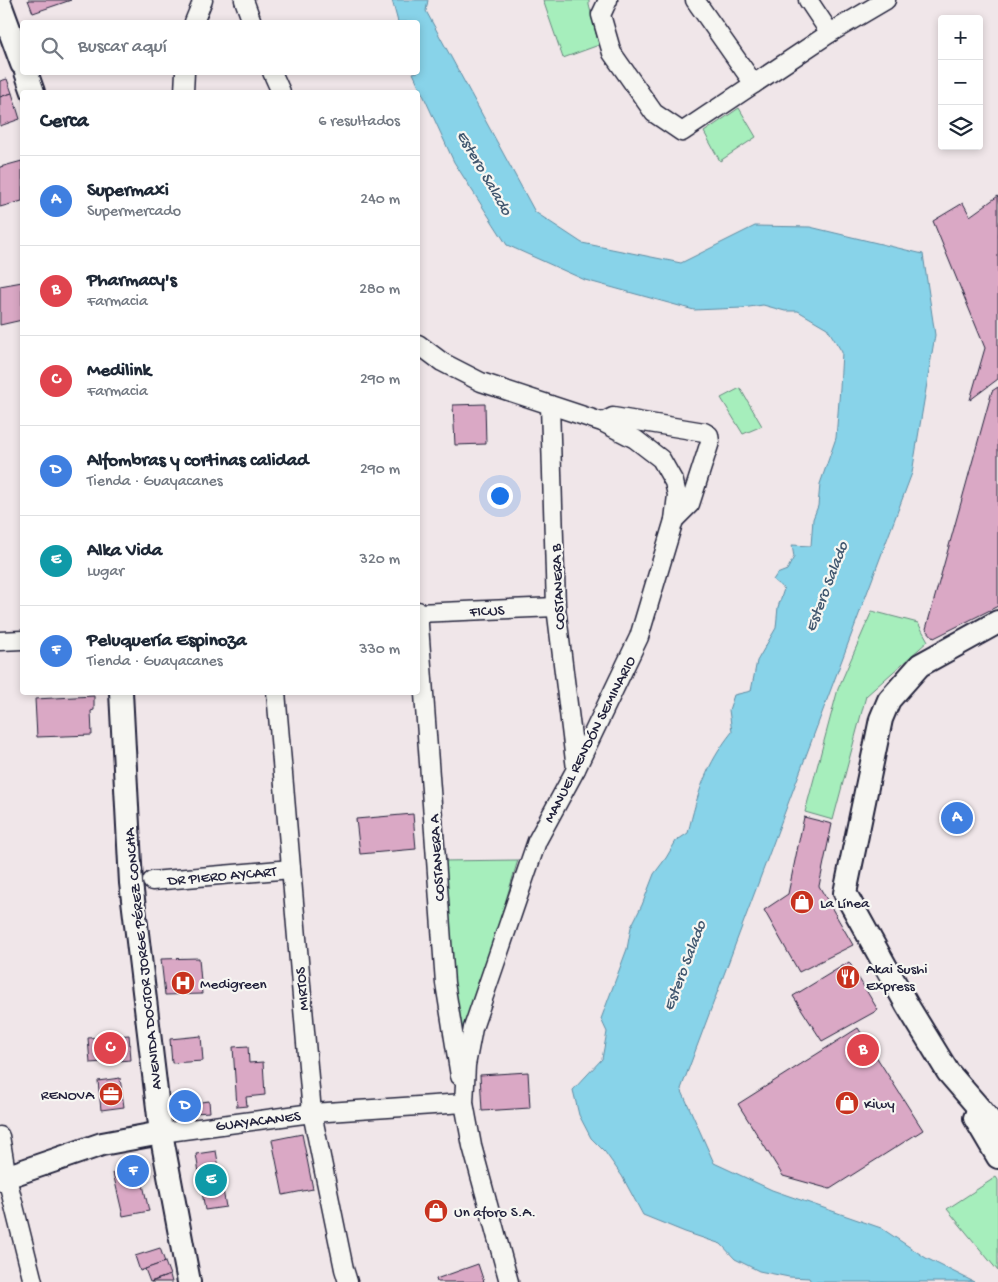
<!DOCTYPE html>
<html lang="es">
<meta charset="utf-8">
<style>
:root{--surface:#fff;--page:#f2f2f3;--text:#1f2937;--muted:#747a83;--line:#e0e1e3;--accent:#7c3aed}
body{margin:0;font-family:"Gochi Hand",sans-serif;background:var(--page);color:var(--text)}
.controls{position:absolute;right:15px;top:15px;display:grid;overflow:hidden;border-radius:5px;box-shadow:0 2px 8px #0003}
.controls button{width:45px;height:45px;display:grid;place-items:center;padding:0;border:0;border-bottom:1px solid var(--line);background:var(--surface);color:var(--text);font:25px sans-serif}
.you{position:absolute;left:499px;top:495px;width:18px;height:18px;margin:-12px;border:4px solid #fff;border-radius:50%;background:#1a73e8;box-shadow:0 0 0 8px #1a73e833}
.badge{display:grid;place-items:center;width:32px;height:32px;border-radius:50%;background:var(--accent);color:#fff;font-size:16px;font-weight:700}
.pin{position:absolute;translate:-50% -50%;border:2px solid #fff;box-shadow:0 1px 5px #0006}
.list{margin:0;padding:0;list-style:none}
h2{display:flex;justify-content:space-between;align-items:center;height:65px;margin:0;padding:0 20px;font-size:21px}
h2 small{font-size:16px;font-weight:400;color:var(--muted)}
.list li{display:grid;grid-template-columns:32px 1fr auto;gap:15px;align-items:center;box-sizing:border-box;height:90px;padding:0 20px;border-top:1px solid var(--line)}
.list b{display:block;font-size:19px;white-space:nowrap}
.list p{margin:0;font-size:16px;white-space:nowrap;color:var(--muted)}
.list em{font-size:16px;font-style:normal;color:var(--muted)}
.icon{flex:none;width:28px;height:28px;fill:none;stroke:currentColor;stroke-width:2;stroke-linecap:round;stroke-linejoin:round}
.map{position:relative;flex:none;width:998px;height:1282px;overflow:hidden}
.search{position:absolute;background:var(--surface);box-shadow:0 2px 8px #0003;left:20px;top:20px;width:400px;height:55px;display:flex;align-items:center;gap:12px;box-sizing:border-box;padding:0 18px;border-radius:5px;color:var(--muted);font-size:19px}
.panel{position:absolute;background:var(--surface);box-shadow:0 2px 8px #0003;left:20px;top:90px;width:400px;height:605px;border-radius:5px}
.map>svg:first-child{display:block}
.green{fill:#a6eebc;stroke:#64887c}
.water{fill:#88d3e9;stroke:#5f8ca3}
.building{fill:#daa8c5;stroke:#22223b}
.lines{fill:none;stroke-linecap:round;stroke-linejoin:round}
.minor-casing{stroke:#22223b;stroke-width:21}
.tertiary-casing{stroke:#22223b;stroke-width:26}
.minor{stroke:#f6f6f2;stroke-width:18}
.tertiary{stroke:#f6f6f2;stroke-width:22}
.labels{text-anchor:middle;stroke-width:4.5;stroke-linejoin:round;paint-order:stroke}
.street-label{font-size:15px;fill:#22223b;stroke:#f6f6f2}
.poi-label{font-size:15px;fill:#22223b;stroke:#f6f6f2;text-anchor:start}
.water-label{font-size:16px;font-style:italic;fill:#41576f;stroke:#f6f6f2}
</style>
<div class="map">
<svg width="998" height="1282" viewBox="0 0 998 1282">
<rect width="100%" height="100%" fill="#f0e6e9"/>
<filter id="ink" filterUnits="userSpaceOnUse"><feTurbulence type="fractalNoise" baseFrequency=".02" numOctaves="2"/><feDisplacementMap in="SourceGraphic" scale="10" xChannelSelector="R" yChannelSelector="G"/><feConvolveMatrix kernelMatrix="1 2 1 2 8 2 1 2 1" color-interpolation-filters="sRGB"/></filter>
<g filter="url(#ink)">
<g class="green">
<path d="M543,0H589V5L599,45L563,58Z"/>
<path d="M739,108L756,137L720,161L704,132Z"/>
<path d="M740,388L762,426L743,434L721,398Z"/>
<path d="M872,611L918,623L928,641L866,696L833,820L805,812L838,689Z"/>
<path d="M518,860L458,1059L442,861Z"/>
<path d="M996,1177L998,1180V1271L947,1209Z"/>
</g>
<path class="water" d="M392,0H428L426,11L535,212L582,243L681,263L755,226L810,227L923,254L935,335L912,473L681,1089L714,1163L772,1190L881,1228L926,1258L974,1282H811L809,1278L789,1277L759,1271L735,1259L721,1244L685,1232L643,1215L622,1176L605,1152L591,1138L579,1115L573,1090L602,1059L607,1032L601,1019L627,949L631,927L642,905L654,874L666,858L676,841L688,833C698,792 706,765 732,732L729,710L734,695L751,691L757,661L776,628L778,607L784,589L773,580L777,574L787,570L794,557L792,545L811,546L813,519L818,506L820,484L836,438L840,388L842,352L827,328L798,311H785L763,305L742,308L694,310L585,280L507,245L454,162L413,73L418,72V22H398Z"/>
<g class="building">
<path d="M28,0H71L33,13Z"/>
<path d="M7,79L12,93L0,97V81Z"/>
<path d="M12,93L20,119L0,126V97Z"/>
<path d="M22,161V201L0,207V167Z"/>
<path d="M998,196V379L970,400L985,348L933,221L963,203L970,216Z"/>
<path d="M22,282V320L0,325V286Z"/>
<path d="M998,387V606L934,638L926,629L992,391Z"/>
<path d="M485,404L486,444L455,445L453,405Z"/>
<path d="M94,696V710L91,711L92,735L37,737L35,699Z"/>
<path d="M413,814L416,849L360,854L356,819Z"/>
<path d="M804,817L832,824L819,886L853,945L799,972L764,910L788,894Z"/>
<path d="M199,958L202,994L165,995L161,959Z"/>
<path d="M849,962L878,1010L822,1041L793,996Z"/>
<path d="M858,1028L923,1130L830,1189L783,1176L738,1104Z"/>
<path d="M129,1035L131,1060L90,1063L88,1038Z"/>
<path d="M201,1036L203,1061L172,1063L170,1039Z"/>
<path d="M248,1046L249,1063L263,1062L265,1095L246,1097L247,1106L237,1107L233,1047Z"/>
<path d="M528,1072L530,1108L482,1111L480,1075Z"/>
<path d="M120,1078L124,1107L101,1110L98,1081Z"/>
<path d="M192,1097L194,1113L179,1114L176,1099Z"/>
<path d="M209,1101L210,1112L194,1113L192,1103Z"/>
<path d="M302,1134L313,1189L283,1195L272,1140Z"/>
<path d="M216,1151L226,1207L205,1210L196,1154Z"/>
<path d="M139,1167L149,1211L123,1216L113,1173Z"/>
<path d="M160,1248L165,1262L140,1271L135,1256Z"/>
<path d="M165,1262L170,1275L150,1282L145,1269Z"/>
<path d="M478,1264L484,1282H437L436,1279Z"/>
<path d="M170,1275L172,1282H151Z"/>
</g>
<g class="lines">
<g class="minor-casing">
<g id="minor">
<path d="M244,0L252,22"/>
<path d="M608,0L601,15L612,53L654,113L682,132L830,33L886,0"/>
<path d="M695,0L754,84"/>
<path d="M808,0L830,33"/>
<path d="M194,22L203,0"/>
<path d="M272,72L281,92"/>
<path d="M184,92L185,72"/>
<path d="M418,344L442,362L481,382L602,422L635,439L661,459L674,482L677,495L674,520L639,637L576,769L537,841L473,1028L466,1065L464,1103L472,1146L509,1282"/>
<path d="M550,405L556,607L576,769"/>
<path d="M603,422L613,417L704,432L709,435L710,442L690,504L674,520"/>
<path d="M418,611L445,983L460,1076"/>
<path d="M418,613L556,607"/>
<path d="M0,641L22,640"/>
<path d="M276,692L312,1113L344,1269L348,1282"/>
<path d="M152,881L291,869"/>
<path d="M161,1133L312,1113L464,1103"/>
<path d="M0,1136L7,1178L33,1282"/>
</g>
</g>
<g class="tertiary-casing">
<g id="tertiary">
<path d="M0,4L22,64"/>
<path d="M26,72L33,92"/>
<path d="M998,622L920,665L889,700L881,719L845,893L907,1005L948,1072L998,1130"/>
<path d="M121,692L131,883L161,1133L189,1282"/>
<path d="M975,1118L998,1157"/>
<path d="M0,1179L102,1144L161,1133"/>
</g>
</g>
<use href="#minor" class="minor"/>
<use href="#tertiary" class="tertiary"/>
</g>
</g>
<defs>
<g id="shop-disc" transform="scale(1.25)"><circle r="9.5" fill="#c8321e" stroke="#f6f6f2"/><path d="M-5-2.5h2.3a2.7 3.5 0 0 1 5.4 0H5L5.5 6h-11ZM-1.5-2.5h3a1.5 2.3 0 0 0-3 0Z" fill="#fff"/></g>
<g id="restaurant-disc" transform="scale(1.25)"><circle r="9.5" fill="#c8321e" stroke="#f6f6f2"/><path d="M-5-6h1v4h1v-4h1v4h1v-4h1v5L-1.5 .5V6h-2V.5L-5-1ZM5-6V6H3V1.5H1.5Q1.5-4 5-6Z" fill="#fff"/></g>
<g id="hospital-disc" transform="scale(1.25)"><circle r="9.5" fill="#c8321e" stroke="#f6f6f2"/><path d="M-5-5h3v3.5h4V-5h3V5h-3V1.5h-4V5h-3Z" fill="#fff"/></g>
<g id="office-disc" transform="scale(1.25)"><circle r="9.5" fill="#c8321e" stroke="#f6f6f2"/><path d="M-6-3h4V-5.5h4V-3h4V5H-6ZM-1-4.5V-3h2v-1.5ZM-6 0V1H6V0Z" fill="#fff"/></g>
</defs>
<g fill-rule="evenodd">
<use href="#shop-disc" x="802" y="902"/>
<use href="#restaurant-disc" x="848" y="977"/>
<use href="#hospital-disc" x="183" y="983"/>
<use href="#office-disc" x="111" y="1094"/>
<use href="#shop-disc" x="847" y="1103"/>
<use href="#shop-disc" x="436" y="1211"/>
</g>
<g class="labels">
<g class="street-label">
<text transform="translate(557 587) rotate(-93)" y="5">COSTANERA B</text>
<text transform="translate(487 610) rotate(-3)" y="5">FICUS</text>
<text transform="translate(589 739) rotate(-63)" y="5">MANUEL RENDÓN SEMINARIO</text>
<text transform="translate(436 858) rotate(-94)" y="5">COSTANERA A</text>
<text transform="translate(222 875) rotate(-5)" y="5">DR PIERO AYCART</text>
<text transform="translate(142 959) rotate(-96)" y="5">AVENIDA DOCTOR JORGE PÉREZ CONCHA</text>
<text transform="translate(301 989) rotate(-95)" y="5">MIRTOS</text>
<text transform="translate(258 1120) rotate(-7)" y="5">GUAYACANES</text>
</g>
<g class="poi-label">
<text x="820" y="907">La Línea</text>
<text x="866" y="973">Akai Sushi<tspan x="866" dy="17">Express</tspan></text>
<text x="200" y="988">Medigreen</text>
<text x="94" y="1099" text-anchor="end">RENOVA</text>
<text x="864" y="1108">Kiwy</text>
<text x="454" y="1216">Un aforo S.A.</text>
</g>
<g class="water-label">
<text transform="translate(486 172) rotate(60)" y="6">Estero Salado</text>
<text transform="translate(825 586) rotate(-69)" y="6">Estero Salado</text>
<text transform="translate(683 965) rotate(-69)" y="6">Estero Salado</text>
</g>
</g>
</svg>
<div class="controls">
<button>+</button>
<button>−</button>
<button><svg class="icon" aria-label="layers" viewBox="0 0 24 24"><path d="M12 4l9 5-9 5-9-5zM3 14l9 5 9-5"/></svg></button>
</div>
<div class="you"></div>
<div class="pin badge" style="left:957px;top:818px;background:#3f7fe0">A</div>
<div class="pin badge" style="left:863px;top:1050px;background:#e0444e">B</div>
<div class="pin badge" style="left:110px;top:1048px;background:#e0444e">C</div>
<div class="pin badge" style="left:185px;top:1106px;background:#3f7fe0">D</div>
<div class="pin badge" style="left:211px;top:1180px;background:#0f9aa8">E</div>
<div class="pin badge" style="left:133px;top:1171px;background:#3f7fe0">F</div>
<div class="search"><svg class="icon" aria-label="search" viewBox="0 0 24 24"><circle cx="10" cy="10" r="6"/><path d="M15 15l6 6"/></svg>Buscar aquí</div>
<section class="panel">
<h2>Cerca<small>6 resultados</small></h2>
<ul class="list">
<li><span class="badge" style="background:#3f7fe0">A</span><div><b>Supermaxi</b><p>Supermercado</p></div><em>240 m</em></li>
<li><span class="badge" style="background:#e0444e">B</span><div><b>Pharmacy's</b><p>Farmacia</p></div><em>280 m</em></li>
<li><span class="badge" style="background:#e0444e">C</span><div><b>Medilink</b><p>Farmacia</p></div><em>290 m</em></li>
<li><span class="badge" style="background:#3f7fe0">D</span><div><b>Alfombras y cortinas calidad</b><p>Tienda · Guayacanes</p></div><em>290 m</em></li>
<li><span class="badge" style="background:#0f9aa8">E</span><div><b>Alka Vida</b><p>Lugar</p></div><em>320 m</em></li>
<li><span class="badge" style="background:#3f7fe0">F</span><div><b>Peluquería Espinoza</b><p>Tienda · Guayacanes</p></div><em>330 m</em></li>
</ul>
</section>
</div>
